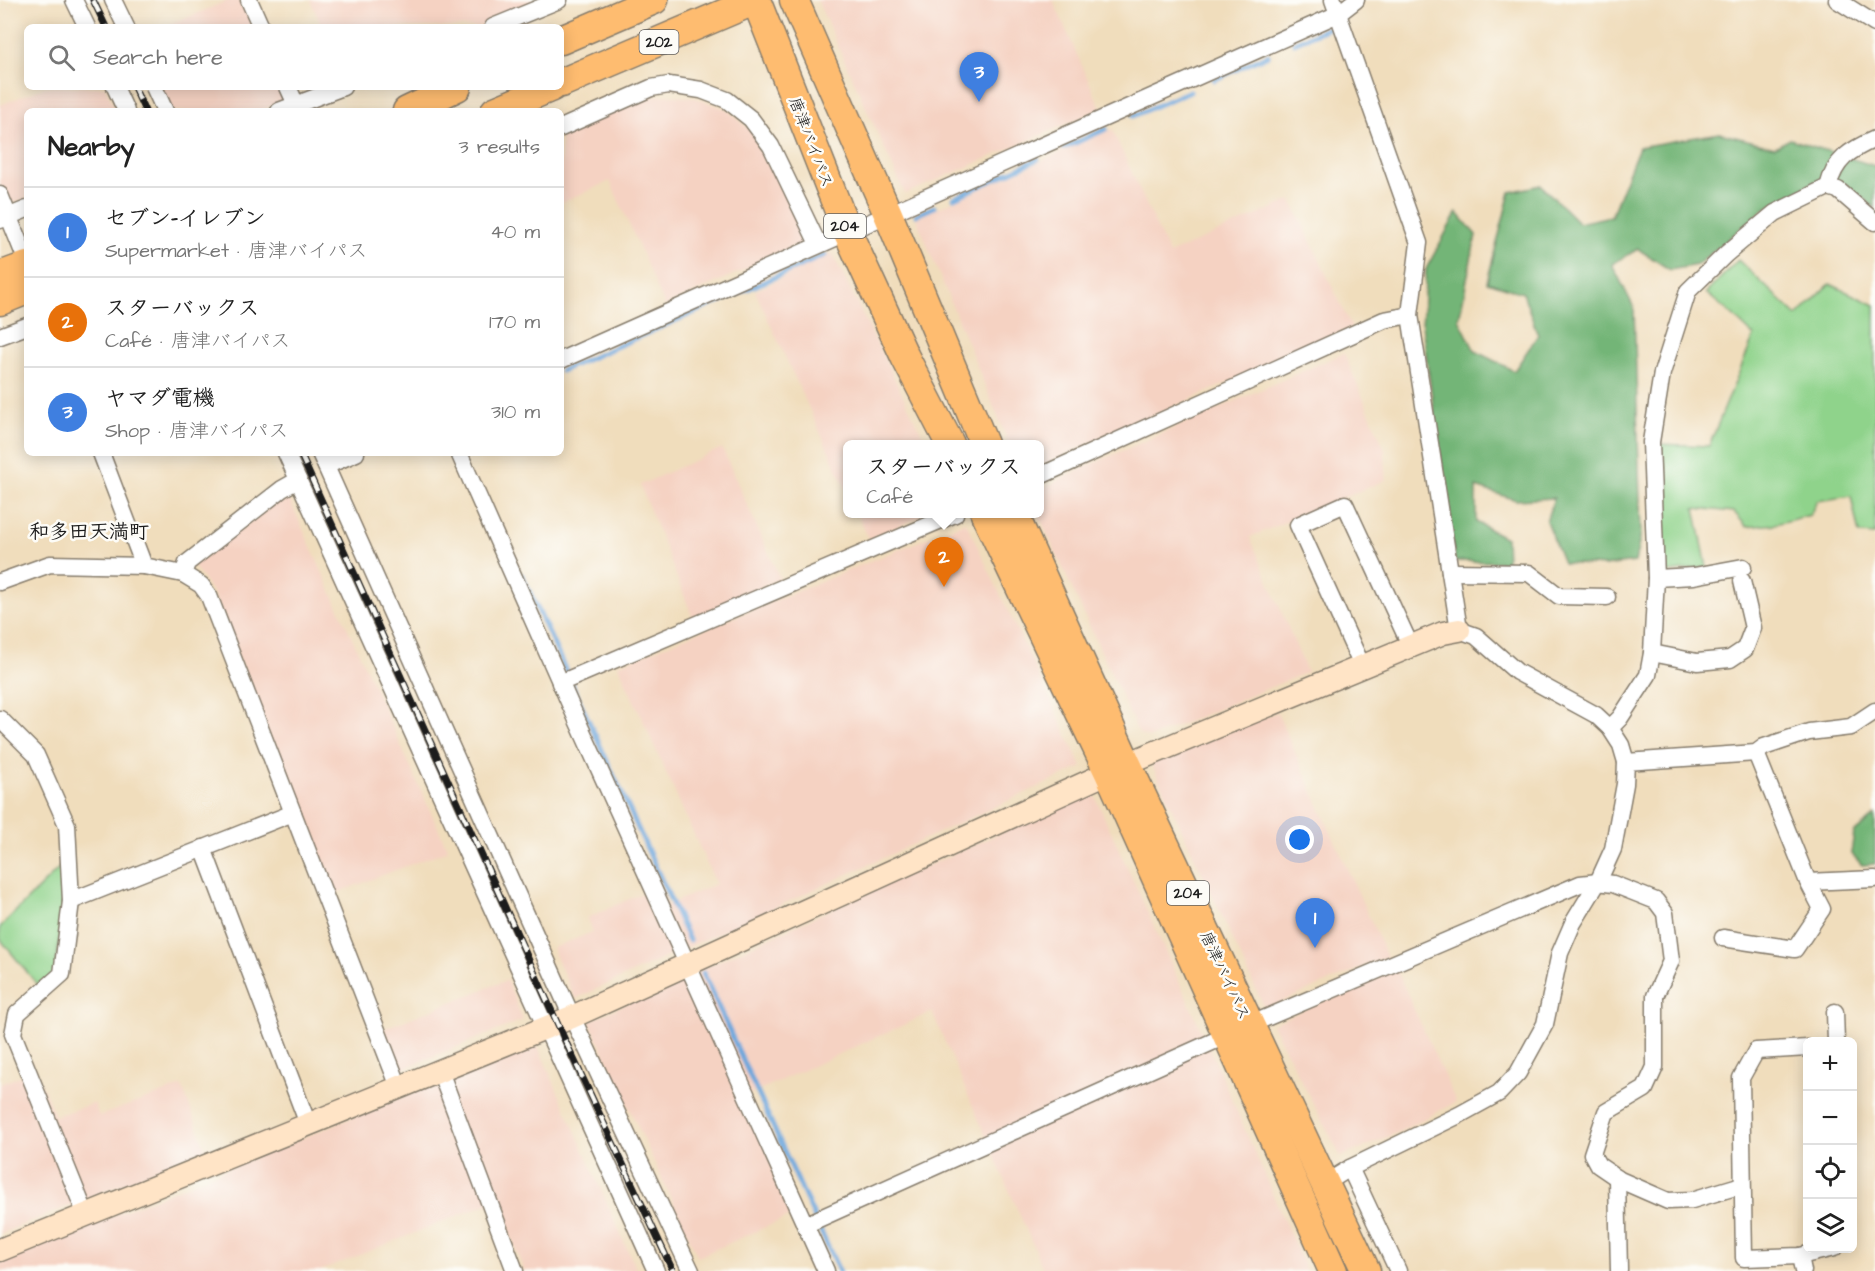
<!DOCTYPE html>
<meta charset="utf-8">
<style>
:root{--surface:#fff;--page:#f6f6f6;--text:#222;--muted:#767676;--line:#e0e0e0;--accent:#d93025}
body{margin:0;font-family:"Architects Daughter","Klee One",sans-serif;background:var(--page);color:var(--text)}
.controls{position:absolute;right:18px;bottom:18px;display:grid;overflow:hidden;border-radius:9px;box-shadow:0 3px 15px #0003}
.controls button{width:54px;height:54px;display:grid;place-items:center;padding:0;border:0;border-bottom:2px solid var(--line);background:var(--surface);color:var(--text);font:30px sans-serif}
.you{position:absolute;left:1300px;top:840px;width:21px;height:21px;margin:-15px;border:4px solid #fff;border-radius:50%;background:#1a73e8;box-shadow:0 0 0 9px #1a73e833}
.badge{display:grid;place-items:center;width:39px;height:39px;border-radius:50%;background:var(--accent);color:#fff;font-size:20px;font-weight:700}
.pin{position:absolute;translate:-50% -50px;filter:drop-shadow(0 2px 3px #0008)}
.pin::after{content:'';position:absolute;top:32px;width:21px;height:18px;background:inherit;clip-path:polygon(0 0,100% 0,50% 100%)}
.popup{position:absolute;left:843px;top:440px;width:201px;height:78px;box-sizing:border-box;display:grid;place-content:center;border-radius:9px;background:var(--surface);filter:drop-shadow(0 2px 4px #0005);font-size:20px;white-space:nowrap;color:var(--muted)}
.popup b{font-size:22px;color:var(--text)}
.popup::after{content:'';position:absolute;left:50%;top:100%;margin-left:-12px;border:12px solid transparent;border-top-color:var(--surface)}
.list{margin:0;padding:0;list-style:none}
h2{display:flex;justify-content:space-between;align-items:center;height:78px;margin:0;padding:0 24px;font-size:26px}
h2 small{font-size:20px;font-weight:400;color:var(--muted)}
.list li{display:grid;grid-template-columns:39px 1fr auto;gap:18px;align-items:center;box-sizing:border-box;height:90px;padding:0 24px;border-top:2px solid var(--line)}
.list b{display:block;font-size:22px;white-space:nowrap}
.list p{margin:0;font-size:20px;white-space:nowrap;color:var(--muted)}
.list em{font-size:20px;font-style:normal;color:var(--muted)}
.icon{flex:none;width:33px;height:33px;fill:none;stroke:currentColor;stroke-width:2;stroke-linecap:round;stroke-linejoin:round}
.map{position:relative;flex:none;width:1875px;height:1271px;overflow:hidden}
.search{position:absolute;background:var(--surface);box-shadow:0 3px 15px #0003;left:24px;top:24px;width:540px;height:66px;display:flex;align-items:center;gap:15px;box-sizing:border-box;padding:0 21px;border-radius:9px;color:var(--muted);font-size:22px}
.panel{position:absolute;background:var(--surface);box-shadow:0 3px 15px #0003;left:24px;top:108px;width:540px;height:348px;border-radius:9px}
.map>svg:first-child{display:block}
.built{fill:#f5d2c2}
.green{fill:#8fd38b;stroke:#567854;stroke-width:1.5}
.forest{fill:#73b577;stroke:#48684a;stroke-width:1.5}
.lines{fill:none;stroke-linecap:round;stroke-linejoin:round}
.stream{stroke:#6ca6dc;stroke-width:5}
.street-casing{stroke:#867c6c;stroke-width:19}
.secondary-casing{stroke:#867c6c;stroke-width:25}
.highway-casing{stroke:#867c6c;stroke-width:31}
.street{stroke:#fff;stroke-width:16}
.secondary{stroke:#ffe4c6;stroke-width:22}
.highway{stroke:#febc70;stroke-width:28}
.rail-casing{stroke:#1c1c1c;stroke-width:7}
.rail{stroke:#fdfcf7;stroke-width:4.5;stroke-dasharray:14;stroke-linecap:butt}
.labels{text-anchor:middle;stroke-width:5;stroke-linejoin:round;paint-order:stroke}
.shield{fill:#fdfcf7;stroke:#605f5e;stroke-width:1.5}
.shield-label{font-size:15px;font-weight:bold;fill:#1c1c1c}
.street-label{font-size:16px;fill:#1c1c1c;stroke:#fdfcf7}
.quarter-label{font-size:20px;font-weight:bold;fill:#1c1c1c;stroke:#fdfcf7}
</style>
<div class="map">
<svg width="1875" height="1271" viewBox="0 0 1875 1271">
<rect width="100%" height="100%" fill="#fdfcf7"/>
<filter id="ink" filterUnits="userSpaceOnUse"><feTurbulence type="fractalNoise" baseFrequency=".0167" numOctaves="2"/><feDisplacementMap in="SourceGraphic" scale="12" xChannelSelector="R" yChannelSelector="G"/><feConvolveMatrix kernelMatrix="1 2 1 2 8 2 1 2 1" color-interpolation-filters="sRGB"/></filter>
<filter id="wash" filterUnits="userSpaceOnUse"><feTurbulence type="fractalNoise" baseFrequency=".008" numOctaves="4" result="noise"/><feDisplacementMap in="SourceGraphic" scale="24" xChannelSelector="R" yChannelSelector="G"/><feGaussianBlur stdDeviation="1.35" result="paint"/><feColorMatrix in="noise" values="0 0 0 0 0 0 0 0 0 0 0 0 0 0 0 0 0 1.4 0 .05"/><feComposite in="paint" operator="in"/></filter>
<g filter="url(#wash)">
<rect width="100%" height="100%" fill="#f0ddbc"/>
<g class="built">
<path d="M229,0H241L253,27H165Z"/>
<path d="M310,0H549L478,27H322Z"/>
<path d="M817,0H1053L1101,109L905,194Z"/>
<path d="M46,87H105L116,111H27V198L0,208V105Z"/>
<path d="M159,87H279L285,101L259,111H170Z"/>
<path d="M668,95L695,98L727,109L764,143L809,240L665,306L610,181L561,203V135L646,97Z"/>
<path d="M1112,129L1169,254L1291,200L1352,328L1040,466V444H1009L916,218Z"/>
<path d="M832,253L927,444H848V493L755,291Z"/>
<path d="M1344,353L1385,450L1386,480L1250,537L1307,672L1149,738L1139,734L1038,514H1040V490L1074,472Z"/>
<path d="M722,448L780,579L693,618L640,485Z"/>
<path d="M287,494L448,850L331,895L213,593L193,565Z"/>
<path d="M857,514H927L869,539Z"/>
<path d="M966,522L1082,767L575,999L552,948L593,932L587,918L658,886L667,905L716,884L618,665Z"/>
<path d="M1277,712L1387,957L1265,1009L1151,763Z"/>
<path d="M1093,792L1213,1056L1306,1271H1044L932,1012L744,1097L795,1214L698,1257L589,1021L875,889Z"/>
<path d="M1396,969L1456,1102L1399,1132L1341,1157L1272,1024Z"/>
<path d="M507,980L523,1020L400,1070L383,1029Z"/>
<path d="M536,1042L637,1271H524L497,1200L320,1271H0V1262Z"/>
<path d="M35,1070L55,1116L94,1103L99,1116L182,1086L206,1150L0,1234V1084Z"/>
</g>
<g class="green">
<path d="M1738,260L1797,316L1830,284L1875,305V535L1859,534L1851,496L1817,501L1810,515L1775,524L1747,527L1734,512L1695,508L1707,567L1662,573L1656,444L1709,446L1754,336L1730,313L1706,293Z"/>
<path d="M61,866L64,898L55,975L40,988L0,939V927Z"/>
</g>
<g class="forest">
<path d="M1719,133L1775,147L1790,139L1875,166V208L1846,185L1816,181L1764,209L1697,265L1670,270L1638,249L1612,264L1634,308L1641,534L1635,562L1604,566L1563,563L1546,521L1554,498L1516,500L1476,487V522L1506,538L1507,562L1455,561L1422,325L1426,269L1457,212L1476,235L1459,319L1475,351L1514,371L1538,335L1523,293L1487,282L1510,192L1541,185L1579,223L1611,216L1639,147Z"/>
<path d="M1875,815V864L1862,865L1851,853L1854,833Z"/>
</g>
<g class="lines">
<g class="stream">
<path d="M1294,43L1328,28"/>
<path d="M1214,80L1268,55"/>
<path d="M1133,116L1190,91"/>
<path d="M1064,148L1106,129"/>
<path d="M954,198L1038,159"/>
<path d="M916,215L934,207"/>
<path d="M561,371L825,255"/>
<path d="M522,575L689,940"/>
<path d="M703,973L839,1271"/>
</g>
</g>
</g>
<g filter="url(#ink)">
<g class="lines">
<g class="street-casing">
<g id="street">
<path d="M74,0L87,27"/>
<path d="M113,0L126,27"/>
<path d="M249,0L261,27"/>
<path d="M1837,0L1875,24"/>
<path d="M493,27L559,0"/>
<path d="M115,87L126,111"/>
<path d="M154,87L165,111"/>
<path d="M288,87L299,111"/>
<path d="M279,111L343,87"/>
<path d="M561,128L651,88L669,85L701,90L727,100L751,119L771,146L818,244"/>
<path d="M1828,187C1835,159 1850,150 1875,139"/>
<path d="M0,195L27,262"/>
<path d="M0,220L27,209"/>
<path d="M0,336L27,326"/>
<path d="M561,360L1338,14L1356,0"/>
<path d="M101,453L144,566"/>
<path d="M286,453L656,1271"/>
<path d="M320,453L572,1017L691,1271"/>
<path d="M459,453L577,720L826,1271"/>
<path d="M326,466L356,453"/>
<path d="M1040,476L1384,320L1410,315"/>
<path d="M1450,572L1529,573L1559,596L1607,597"/>
<path d="M183,574L187,563L282,489L298,480"/>
<path d="M1656,578L1694,576L1743,567"/>
<path d="M0,582L50,564L144,566L183,574L201,585L209,596L399,1087"/>
<path d="M1652,653L1697,662L1730,659L1745,649L1753,628L1742,581"/>
<path d="M1362,666L1298,525L1345,504L1411,647"/>
<path d="M560,683L955,514"/>
<path d="M0,719L36,755L67,825L71,901L62,974L17,1014L13,1034L86,1215"/>
<path d="M1610,728L1620,718L1648,675L1652,653L1656,578L1651,442L1662,373L1688,291L1726,254L1775,213L1828,187L1838,190L1875,222"/>
<path d="M1626,762L1756,753L1764,747L1809,732L1851,727L1875,711"/>
<path d="M203,848L308,1124"/>
<path d="M1808,882L1875,879"/>
<path d="M71,901L293,813"/>
<path d="M1723,938L1795,949L1822,909L1808,882L1756,753"/>
<path d="M1835,1012L1836,1042"/>
<path d="M1808,1048L1756,1051L1741,1078L1744,1258L1800,1256L1834,1248"/>
<path d="M440,1071L515,1271"/>
<path d="M1350,1168L1398,1271"/>
<path d="M1617,1178L1619,1271"/>
<path d="M1326,1183L1350,1168L1459,1115L1499,1093L1518,1073L1545,1024L1560,953L1573,923L1598,882L1613,849L1625,784L1626,762L1621,745L1610,728L1596,715L1517,672L1476,636L1459,630L1410,315L1419,243L1333,0"/>
<path d="M805,1225L1261,1020L1580,884L1598,882L1613,884L1656,901L1665,913L1671,961L1655,996V1067L1645,1089L1606,1112L1592,1154L1598,1165L1620,1180L1668,1201L1692,1200L1742,1185"/>
<path d="M1800,1256L1803,1271"/>
</g>
</g>
<g class="secondary-casing">
<path id="secondary" d="M0,1250L572,1017L1127,764L1443,633L1459,630"/>
</g>
<g class="highway-casing">
<g id="highway">
<path d="M756,0L847,231L905,357L950,444"/>
<path d="M794,0L888,214L984,444"/>
<path d="M561,40L654,0"/>
<path d="M561,83L756,0"/>
<path d="M407,111L457,87"/>
<path d="M495,111L552,87"/>
<path d="M0,276L27,266"/>
<path d="M0,301L27,290"/>
<path d="M985,514L1109,773L1333,1271"/>
<path d="M1014,514L1127,764L1366,1271"/>
</g>
</g>
<use href="#street" class="street"/>
<use href="#secondary" class="secondary"/>
<use href="#highway" class="highway"/>
<g class="rail-casing">
<g id="rail">
<path d="M93,0L106,27"/>
<path d="M134,87L145,111"/>
<path d="M300,453L564,1038L673,1271"/>
</g>
</g>
<use href="#rail" class="rail"/>
</g>
</g>
<g class="labels">
<g class="shield">
<rect x="639.5" y="30" width="39" height="24" rx="4.5"/>
<rect x="824" y="214" width="42" height="24" rx="4.5"/>
<rect x="1167" y="881" width="42" height="24" rx="4.5"/>
</g>
<g class="shield-label">
<text x="659" y="47">202</text>
<text x="845" y="231">204</text>
<text x="1188" y="898">204</text>
</g>
<g class="street-label">
<text transform="translate(812 142) rotate(69)" y="6">唐津バイパス</text>
<text transform="translate(1226 975) rotate(65)" y="6">唐津バイパス</text>
</g>
<g class="quarter-label">
<text x="89" y="538">和多田天満町</text>
</g>
</g>
</svg>
<div class="controls">
<button>+</button>
<button>−</button>
<button><svg class="icon" aria-label="locate" viewBox="0 0 24 24"><circle cx="12" cy="12" r="6"/><path d="M12 2v4M12 18v4M2 12h4M18 12h4"/></svg></button>
<button><svg class="icon" aria-label="layers" viewBox="0 0 24 24"><path d="M12 4l9 5-9 5-9-5zM3 14l9 5 9-5"/></svg></button>
</div>
<div class="you"></div>
<div class="pin badge" style="left:1315px;top:948px;background:#3f7fe0">1</div>
<div class="pin badge" style="left:944px;top:587px;background:#e8710a">2</div>
<div class="popup"><b>スターバックス</b>Café</div>
<div class="pin badge" style="left:979px;top:102px;background:#3f7fe0">3</div>
<div class="search"><svg class="icon" aria-label="search" viewBox="0 0 24 24"><circle cx="10" cy="10" r="6"/><path d="M15 15l6 6"/></svg>Search here</div>
<section class="panel">
<h2>Nearby<small>3 results</small></h2>
<ul class="list">
<li><span class="badge" style="background:#3f7fe0">1</span><div><b>セブン-イレブン</b><p>Supermarket · 唐津バイパス</p></div><em>40 m</em></li>
<li><span class="badge" style="background:#e8710a">2</span><div><b>スターバックス</b><p>Café · 唐津バイパス</p></div><em>170 m</em></li>
<li><span class="badge" style="background:#3f7fe0">3</span><div><b>ヤマダ電機</b><p>Shop · 唐津バイパス</p></div><em>310 m</em></li>
</ul>
</section>
</div>
